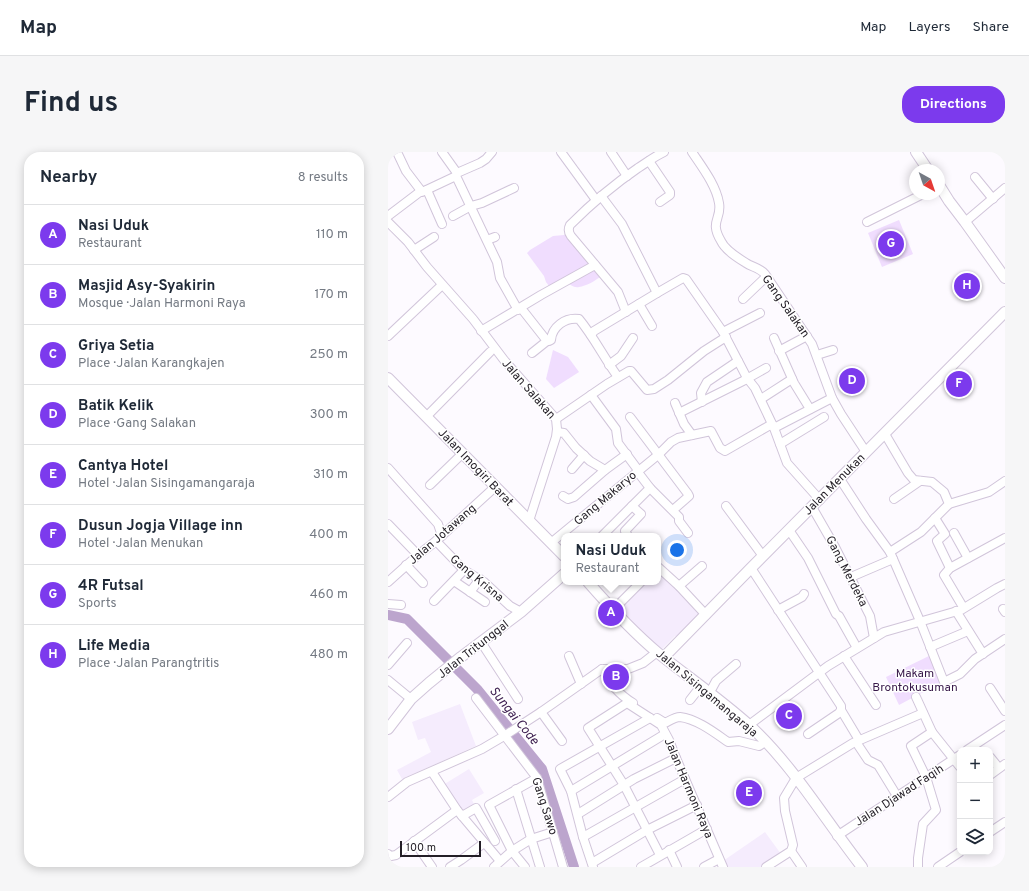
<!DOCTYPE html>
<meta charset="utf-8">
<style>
:root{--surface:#fff;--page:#f6f6f7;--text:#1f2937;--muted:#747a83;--line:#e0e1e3;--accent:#7c3aed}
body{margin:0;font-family:Overpass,sans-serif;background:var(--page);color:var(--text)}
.controls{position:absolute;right:12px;bottom:12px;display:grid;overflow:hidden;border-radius:8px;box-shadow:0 2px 10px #0003}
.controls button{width:36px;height:36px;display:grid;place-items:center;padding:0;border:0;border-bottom:1px solid var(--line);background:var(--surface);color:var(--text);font:20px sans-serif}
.compass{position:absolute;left:521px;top:12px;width:36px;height:36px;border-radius:50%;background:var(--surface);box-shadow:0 2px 10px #0003;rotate:140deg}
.scale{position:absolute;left:12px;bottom:10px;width:81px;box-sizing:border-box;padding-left:4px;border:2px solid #231e26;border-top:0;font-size:11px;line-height:14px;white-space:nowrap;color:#231e26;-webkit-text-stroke:3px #fff;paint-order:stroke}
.you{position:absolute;left:289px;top:398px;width:14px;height:14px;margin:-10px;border:3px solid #fff;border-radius:50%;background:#1a73e8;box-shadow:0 0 0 6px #1a73e833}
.badge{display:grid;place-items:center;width:26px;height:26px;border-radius:50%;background:var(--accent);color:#fff;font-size:13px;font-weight:700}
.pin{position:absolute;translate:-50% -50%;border:2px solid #fff;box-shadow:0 1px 4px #0006}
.popup{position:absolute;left:173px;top:381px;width:100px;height:52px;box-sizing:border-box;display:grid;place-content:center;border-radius:8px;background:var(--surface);filter:drop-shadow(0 1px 3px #0005);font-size:13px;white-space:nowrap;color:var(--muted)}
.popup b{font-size:15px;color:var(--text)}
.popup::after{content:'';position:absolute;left:50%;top:100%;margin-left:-8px;border:8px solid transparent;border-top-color:var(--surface)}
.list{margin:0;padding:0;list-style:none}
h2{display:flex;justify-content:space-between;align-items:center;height:52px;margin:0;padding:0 16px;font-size:17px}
h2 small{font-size:13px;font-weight:400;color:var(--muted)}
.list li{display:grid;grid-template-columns:26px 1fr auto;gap:12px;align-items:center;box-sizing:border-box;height:60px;padding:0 16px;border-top:1px solid var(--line)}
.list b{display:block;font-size:15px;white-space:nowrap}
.list p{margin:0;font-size:13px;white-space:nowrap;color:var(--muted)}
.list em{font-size:13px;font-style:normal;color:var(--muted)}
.icon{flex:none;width:22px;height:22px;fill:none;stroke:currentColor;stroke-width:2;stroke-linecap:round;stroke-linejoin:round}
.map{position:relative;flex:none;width:617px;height:715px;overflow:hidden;border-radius:16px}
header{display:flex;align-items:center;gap:24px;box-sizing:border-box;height:56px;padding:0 20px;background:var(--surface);border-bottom:1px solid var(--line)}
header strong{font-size:19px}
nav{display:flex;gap:22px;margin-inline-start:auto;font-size:14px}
.intro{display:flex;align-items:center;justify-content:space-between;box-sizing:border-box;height:96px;padding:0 24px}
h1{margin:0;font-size:28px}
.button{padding:10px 18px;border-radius:16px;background:var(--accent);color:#fff;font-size:14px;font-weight:700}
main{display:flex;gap:24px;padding:0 24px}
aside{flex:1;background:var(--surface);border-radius:16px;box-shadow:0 2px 10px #0003}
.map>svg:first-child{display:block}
.built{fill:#f5ecfd}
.green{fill:#f0ddfe}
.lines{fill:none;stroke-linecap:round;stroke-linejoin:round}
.river{stroke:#bca5cd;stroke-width:10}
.minor-casing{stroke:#d1c5da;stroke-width:10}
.major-casing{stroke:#d1c5da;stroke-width:12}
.minor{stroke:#fff;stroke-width:8}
.major{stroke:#fff;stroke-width:10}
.labels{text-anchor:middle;stroke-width:3;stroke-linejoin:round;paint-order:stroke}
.street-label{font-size:12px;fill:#231e26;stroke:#fff}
.park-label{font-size:12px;fill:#38194a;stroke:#fff}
.water-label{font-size:13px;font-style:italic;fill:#3f2052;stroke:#fff}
</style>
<header>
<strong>Map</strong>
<nav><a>Map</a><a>Layers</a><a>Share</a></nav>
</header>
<div class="intro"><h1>Find us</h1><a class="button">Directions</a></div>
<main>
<aside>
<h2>Nearby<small>8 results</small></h2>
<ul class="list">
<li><span class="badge">A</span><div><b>Nasi Uduk</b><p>Restaurant</p></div><em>110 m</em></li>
<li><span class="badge">B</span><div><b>Masjid Asy-Syakirin</b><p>Mosque · Jalan Harmoni Raya</p></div><em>170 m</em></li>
<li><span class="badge">C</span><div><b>Griya Setia</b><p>Place · Jalan Karangkajen</p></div><em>250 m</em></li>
<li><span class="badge">D</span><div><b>Batik Kelik</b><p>Place · Gang Salakan</p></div><em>300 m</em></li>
<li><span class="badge">E</span><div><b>Cantya Hotel</b><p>Hotel · Jalan Sisingamangaraja</p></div><em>310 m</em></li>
<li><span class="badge">F</span><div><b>Dusun Jogja Village inn</b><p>Hotel · Jalan Menukan</p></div><em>400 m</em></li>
<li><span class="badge">G</span><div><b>4R Futsal</b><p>Sports</p></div><em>460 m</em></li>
<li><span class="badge">H</span><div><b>Life Media</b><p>Place · Jalan Parangtritis</p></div><em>480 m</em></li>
</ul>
</aside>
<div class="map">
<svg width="617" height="715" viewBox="0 0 617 715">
<rect width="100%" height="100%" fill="#fdfaff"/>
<g class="built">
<path d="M270,416L316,461L290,486L287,484L272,499L231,457L256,430H270Z"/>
<path d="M72,552L88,594L14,627L9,618L43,600L37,586L30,588L24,570Z"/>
<path d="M81,617L96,641L84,648L86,652L73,661L55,633Z"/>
<path d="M377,680L393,702L375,715H338L335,709Z"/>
</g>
<g class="green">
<path d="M511,68L525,102L494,115L480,81Z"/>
<path d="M176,83L181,84L197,107L212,125C207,129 198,134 191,135C186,136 182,133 179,130L161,134L158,130L156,124L139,101L142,98L165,84Z"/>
<path d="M165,198L180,205L191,220L166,236L158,227Z"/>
<path d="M545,502L556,529L511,553L498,525Z"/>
</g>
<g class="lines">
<path class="river" d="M0,463L19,467L89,537L154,617L186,715"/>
<g class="minor-casing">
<g id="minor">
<path d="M9,0L18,19L34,40L68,24"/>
<path d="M54,0L69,21"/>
<path d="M104,0L98,7L92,11L69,21L68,24L109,110L112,126L130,158"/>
<path d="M173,0L208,48"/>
<path d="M223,0L239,24"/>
<path d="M304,0C314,15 328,33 331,51C334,67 321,69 333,89C337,98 350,106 358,111C364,115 372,116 377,122L424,192L444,246L453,262L478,300"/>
<path d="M616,0L617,1"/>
<path d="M261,9L282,40V43L272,50"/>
<path d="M587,25L605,47"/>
<path d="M39,38L54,72"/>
<path d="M213,44L234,72L269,141L295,126L298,127L335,180L359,226L367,236L386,276L399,311L432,348"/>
<path d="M0,64L33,39"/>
<path d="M65,64L83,54L94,51L126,36"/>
<path d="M0,70L20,90L39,115L85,167L116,208L168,267L169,277L168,285L141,369"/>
<path d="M479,70L535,42"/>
<path d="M577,70L617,36"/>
<path d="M99,88L107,85"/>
<path d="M26,98L46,85"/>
<path d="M355,147L378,125"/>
<path d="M251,152L264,174"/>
<path d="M133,156L159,189H161L163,188C164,175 177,165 191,167C206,185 216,206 230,225"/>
<path d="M238,160L230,140L183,84C180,80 180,77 182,73C203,52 225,33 250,16C258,11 267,4 276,0"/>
<path d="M93,179L153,143L207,113"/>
<path d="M335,180L372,161"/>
<path d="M203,183L206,179L269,141"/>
<path d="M0,184L54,133"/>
<path d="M386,186L406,231L422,257"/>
<path d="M391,199L419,184"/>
<path d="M144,201L159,189"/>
<path d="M429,203L445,198"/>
<path d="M221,213L233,204L245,186"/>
<path d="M203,243L228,277L230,291L250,318"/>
<path d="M373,247L404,227"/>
<path d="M314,250L313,241L319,230L350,209"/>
<path d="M287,251L296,272L304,283"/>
<path d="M291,261L355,229L378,216"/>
<path d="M39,264L102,200"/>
<path d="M242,265L300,342L301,344L285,358"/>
<path d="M168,267L219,232L241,219H243L259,238L266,237L280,228L316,199L338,185"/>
<path d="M386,276L444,246"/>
<path d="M169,280L176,281L188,296L202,309L217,318"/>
<path d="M497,282L520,321L526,328L544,330L556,340L561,352L533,380L502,400"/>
<path d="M392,292L436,265"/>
<path d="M0,316L50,372L54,384"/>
<path d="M184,317L196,303"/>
<path d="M249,319L262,336L291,365V369L300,381"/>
<path d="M452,327L478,367L502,400L532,469L556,530L572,522L587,507L617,487"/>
<path d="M42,333L75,301"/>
<path d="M175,344L180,347L186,345L217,318L239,302"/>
<path d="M506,347L532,329"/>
<path d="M561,352L601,340L617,329"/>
<path d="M338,354L375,404"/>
<path d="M424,355L447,395L482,464L486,486"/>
<path d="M547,366L557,382L549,389L562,416"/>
<path d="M0,372L30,403"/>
<path d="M401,378L420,406L448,462L451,464L469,496"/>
<path d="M566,381L580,406"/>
<path d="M214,384L262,336"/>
<path d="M240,384L237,379L253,362L244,354"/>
<path d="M48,389L76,418L96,430L122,454L133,460"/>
<path d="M164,390L270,303L283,290L290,286L323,279L332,296L337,299L384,272"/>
<path d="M18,413L35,431"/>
<path d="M270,415L291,434L318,463"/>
<path d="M363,416L453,554V558L451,561L420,582"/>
<path d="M463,425L505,407"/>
<path d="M66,429L97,450"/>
<path d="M0,430L30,403L48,389L107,335"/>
<path d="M291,434L314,414"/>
<path d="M82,440L92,427"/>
<path d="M46,449L76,418"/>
<path d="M0,452L13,453"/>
<path d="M575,455L556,423L562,416L617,386"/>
<path d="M615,457L617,460"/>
<path d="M225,458L253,430"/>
<path d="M390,458L414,445L416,442"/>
<path d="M568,459L595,502"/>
<path d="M93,490L130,547"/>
<path d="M542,495L580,479"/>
<path d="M181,504L193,532"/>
<path d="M456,504L488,553"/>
<path d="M0,513L19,491"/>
<path d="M214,517C224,533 230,542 245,551"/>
<path d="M0,528L23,547"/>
<path d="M602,536L617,559"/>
<path d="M322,540L328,529L348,512"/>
<path d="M528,545L544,580L572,615"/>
<path d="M88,546L149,626L175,715"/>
<path d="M302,548L313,534"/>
<path d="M453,558L471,588"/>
<path d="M153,560L174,589"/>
<path d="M269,566L277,571C281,569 287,565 292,565C309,567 327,581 340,590L351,589L371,594L377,590"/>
<path d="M361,573L440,514L496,480L573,458L609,436L617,432"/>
<path d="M468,590L480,608L490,613L509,644"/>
<path d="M579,598L617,573"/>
<path d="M602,605L611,616"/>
<path d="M44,620L69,658L112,709"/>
<path d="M602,623L617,612"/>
<path d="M128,637L152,715"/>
<path d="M183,639L277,582"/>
<path d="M0,645L19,630L94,597L116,584L153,560L214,517H240L255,511L269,500"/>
<path d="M190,662L246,627L288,606"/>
<path d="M74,664L88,656L107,689"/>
<path d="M602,680L617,670"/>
<path d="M449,684L572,603"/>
<path d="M195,685L297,627"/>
<path d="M26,689L44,715"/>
<path d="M281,698L289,715"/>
<path d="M403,699L414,715"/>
<path d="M0,702L3,704L8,703L69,658"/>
<path d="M272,703L236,633L200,576L239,551L273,573L281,588L288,606L335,715"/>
<path d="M204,711L259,678L309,653"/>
<path d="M62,715L73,708L96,691"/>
<path d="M106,715L124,699L143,687L165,680"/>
<path d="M137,715L124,699L101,653L149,626"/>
<path d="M205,715L195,685L183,639L172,617L262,566"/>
<path d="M253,715L319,677"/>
<path d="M316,715L331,707"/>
<path d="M378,715L403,699L405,693L397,659L396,646L408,626L465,591L535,561"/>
<path d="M530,715V706L535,672L548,658L538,625L523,594L544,580"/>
<path d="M550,715L572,700"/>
</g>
</g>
<g class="major-casing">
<g id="major">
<path d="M528,0L540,18"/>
<path d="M551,33L561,49L577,70L617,126"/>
<path d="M0,226L176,404"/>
<path d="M200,430C221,454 246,481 270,501C300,525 332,547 361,573C405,613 437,668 474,715"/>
<path d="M276,505L363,416L617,160"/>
<path d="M0,577L23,547L41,531L73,505L133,460L176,422"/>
</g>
</g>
<use href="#minor" class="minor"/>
<use href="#major" class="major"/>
</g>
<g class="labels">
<g class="street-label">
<text transform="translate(398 154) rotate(55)" y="4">Gang Salakan</text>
<text transform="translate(141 237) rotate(49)" y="4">Jalan Salakan</text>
<text transform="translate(88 315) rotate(46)" y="4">Jalan Imogiri Barat</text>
<text transform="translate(446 332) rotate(-45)" y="4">Jalan Menukan</text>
<text transform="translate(217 346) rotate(-40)" y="4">Gang Makaryo</text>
<text transform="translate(54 382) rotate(-41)" y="4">Jalan Jotawang</text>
<text transform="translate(459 419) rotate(63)" y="4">Gang Merdeka</text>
<text transform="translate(89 426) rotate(40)" y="4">Gang Krisna</text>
<text transform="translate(85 497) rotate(-38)" y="4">Jalan Tritunggal</text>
<text transform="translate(319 541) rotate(40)" y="4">Jalan Sisingamangaraja</text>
<text transform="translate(301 636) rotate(67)" y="4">Jalan Harmoni Raya</text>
<text transform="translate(511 643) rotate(-33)" y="4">Jalan Djawad Faqih</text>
<text transform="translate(157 654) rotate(72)" y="4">Gang Sawo</text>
</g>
<g class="park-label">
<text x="527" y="525">Makam<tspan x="527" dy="14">Brontokusuman</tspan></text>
</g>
<g class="water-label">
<text transform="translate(127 563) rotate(51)" y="5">Sungai Code</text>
</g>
</g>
</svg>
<div class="controls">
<button>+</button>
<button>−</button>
<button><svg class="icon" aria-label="layers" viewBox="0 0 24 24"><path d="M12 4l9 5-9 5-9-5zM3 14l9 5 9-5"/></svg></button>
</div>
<svg class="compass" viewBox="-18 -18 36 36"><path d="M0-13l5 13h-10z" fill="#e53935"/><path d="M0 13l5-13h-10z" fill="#747a83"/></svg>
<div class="scale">100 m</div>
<div class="you"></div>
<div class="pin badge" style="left:223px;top:461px">A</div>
<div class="popup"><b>Nasi Uduk</b>Restaurant</div>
<div class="pin badge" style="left:228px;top:525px">B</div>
<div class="pin badge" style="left:401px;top:564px">C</div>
<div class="pin badge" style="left:464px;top:229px">D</div>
<div class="pin badge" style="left:361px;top:641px">E</div>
<div class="pin badge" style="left:571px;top:232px">F</div>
<div class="pin badge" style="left:503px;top:92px">G</div>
<div class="pin badge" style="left:579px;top:134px">H</div>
</div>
</main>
